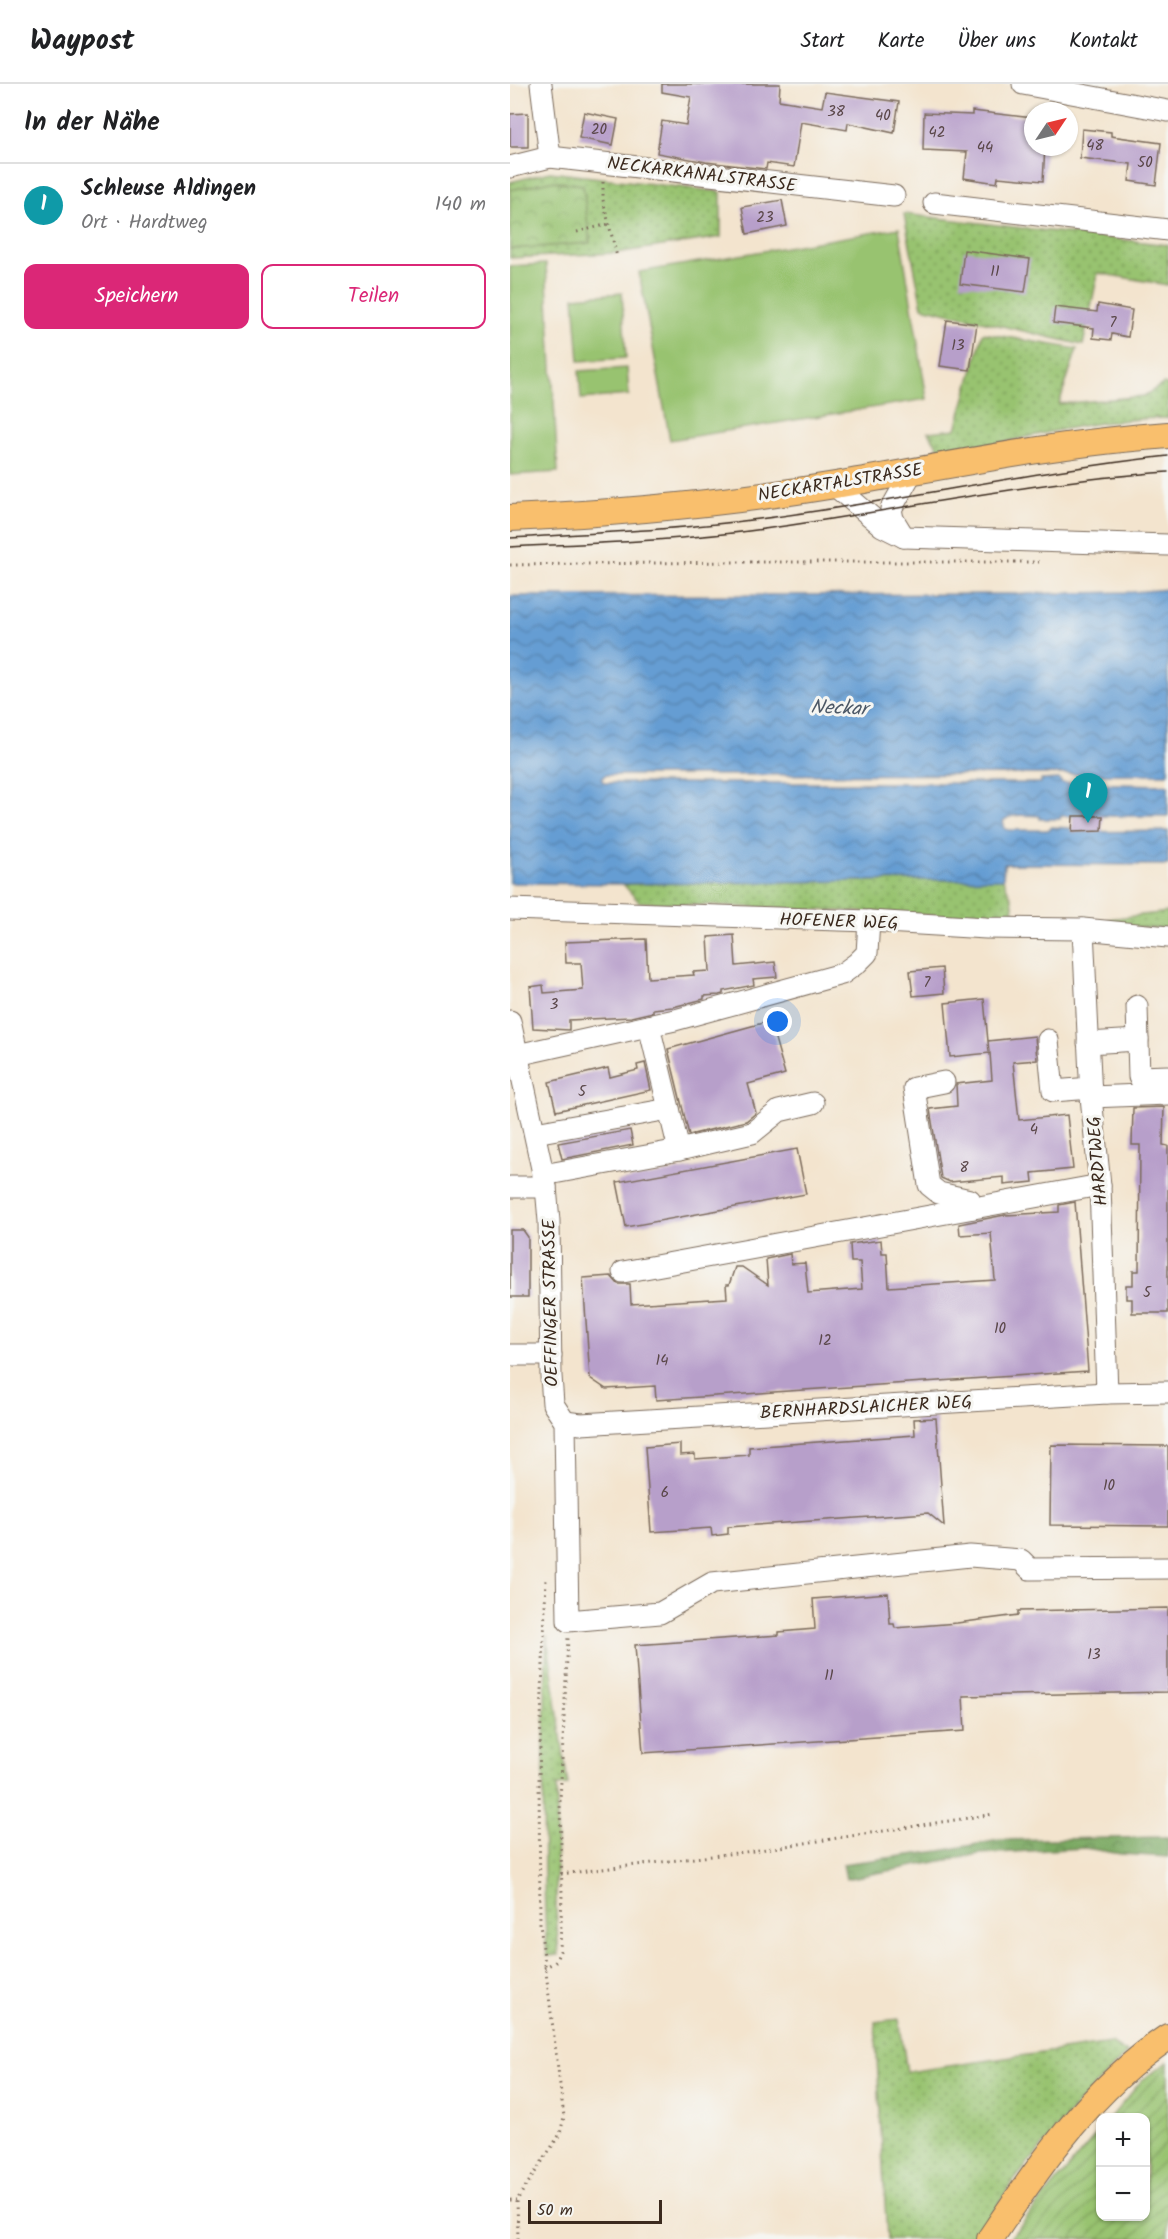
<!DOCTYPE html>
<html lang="de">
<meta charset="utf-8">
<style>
:root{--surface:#fff;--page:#f6f6f6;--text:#202124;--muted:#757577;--line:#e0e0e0;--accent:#db2777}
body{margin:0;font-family:Kalam,sans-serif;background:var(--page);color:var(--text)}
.controls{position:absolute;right:18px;bottom:18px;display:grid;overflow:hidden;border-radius:12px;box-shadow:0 2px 4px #0004}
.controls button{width:54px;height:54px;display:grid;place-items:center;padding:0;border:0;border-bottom:2px solid var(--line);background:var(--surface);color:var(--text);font:30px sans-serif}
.compass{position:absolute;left:514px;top:18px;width:54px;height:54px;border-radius:50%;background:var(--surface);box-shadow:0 2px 4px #0004;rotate:55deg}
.scale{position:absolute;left:18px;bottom:15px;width:134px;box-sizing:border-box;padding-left:6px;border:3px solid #3b2a1e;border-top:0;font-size:16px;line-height:21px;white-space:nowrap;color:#3b2a1e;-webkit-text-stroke:4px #f6f6f2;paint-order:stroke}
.you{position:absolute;left:268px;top:938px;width:21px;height:21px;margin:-15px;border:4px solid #fff;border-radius:50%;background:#1a73e8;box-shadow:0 0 0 9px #1a73e833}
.badge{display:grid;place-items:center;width:39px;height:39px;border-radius:50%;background:var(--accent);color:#fff;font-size:20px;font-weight:700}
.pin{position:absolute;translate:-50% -50px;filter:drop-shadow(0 2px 3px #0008)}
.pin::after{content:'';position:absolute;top:32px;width:21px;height:18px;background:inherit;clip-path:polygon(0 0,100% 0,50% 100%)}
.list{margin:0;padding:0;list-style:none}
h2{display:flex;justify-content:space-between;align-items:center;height:78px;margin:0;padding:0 24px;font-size:26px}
h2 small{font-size:20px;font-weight:400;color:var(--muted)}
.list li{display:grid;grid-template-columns:39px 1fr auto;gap:18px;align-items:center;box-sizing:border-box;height:84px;padding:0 24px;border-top:2px solid var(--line)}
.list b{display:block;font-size:22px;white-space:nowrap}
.list p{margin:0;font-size:20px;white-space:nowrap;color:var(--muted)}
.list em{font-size:20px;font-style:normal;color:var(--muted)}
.actions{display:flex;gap:12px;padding:18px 24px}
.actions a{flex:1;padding:14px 0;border:2px solid var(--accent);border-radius:12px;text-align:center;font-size:21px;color:var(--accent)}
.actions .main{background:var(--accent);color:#fff}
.map{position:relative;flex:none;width:658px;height:2155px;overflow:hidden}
header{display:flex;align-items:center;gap:36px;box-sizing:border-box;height:84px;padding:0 30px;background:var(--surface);border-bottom:2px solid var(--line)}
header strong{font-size:28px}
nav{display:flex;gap:33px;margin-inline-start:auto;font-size:21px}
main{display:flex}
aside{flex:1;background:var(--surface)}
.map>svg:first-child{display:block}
.grass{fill:url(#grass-dots);stroke:#6a7647;stroke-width:1.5}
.forest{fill:url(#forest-crowns);stroke:#5a6a40;stroke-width:1.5}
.park{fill:url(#park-crowns);stroke:#6a7647;stroke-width:1.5}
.garden{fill:url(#garden-furrows);stroke:#6a7647;stroke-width:1.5}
.pitch{fill:#98c370;stroke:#6a7647;stroke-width:1.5}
.water{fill:url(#water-waves);stroke:#506478;stroke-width:1.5}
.building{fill:#b79fca}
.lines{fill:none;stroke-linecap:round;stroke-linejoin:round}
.minor-casing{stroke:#7b6b5c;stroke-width:23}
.major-casing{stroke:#7b6b5c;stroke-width:28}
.path{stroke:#7b6b5c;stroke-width:3;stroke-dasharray:1.5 4.5;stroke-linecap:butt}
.minor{stroke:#fff;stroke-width:21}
.major{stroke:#f9bf6d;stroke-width:26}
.tram{stroke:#3b2a1e;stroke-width:1.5}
.labels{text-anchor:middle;stroke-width:6;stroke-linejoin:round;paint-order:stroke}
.number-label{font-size:15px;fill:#5a4749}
.street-label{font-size:18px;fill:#3b2a1e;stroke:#f6f6f2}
.water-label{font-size:20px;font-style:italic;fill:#4c5866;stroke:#f6f6f2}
</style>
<header>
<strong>Waypost</strong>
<nav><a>Start</a><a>Karte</a><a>Über uns</a><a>Kontakt</a></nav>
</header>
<main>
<aside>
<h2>In der Nähe<small></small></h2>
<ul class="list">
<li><span class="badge" style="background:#0f9aa8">1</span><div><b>Schleuse Aldingen</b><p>Ort · Hardtweg</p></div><em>140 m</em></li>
</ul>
<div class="actions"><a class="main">Speichern</a><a>Teilen</a></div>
</aside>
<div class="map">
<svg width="658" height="2155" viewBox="0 0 658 2155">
<defs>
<pattern id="grass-dots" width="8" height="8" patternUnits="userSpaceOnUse" patternTransform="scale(1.5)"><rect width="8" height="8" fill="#98c370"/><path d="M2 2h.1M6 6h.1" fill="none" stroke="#7d9f5b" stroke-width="1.8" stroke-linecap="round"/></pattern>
<pattern id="forest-crowns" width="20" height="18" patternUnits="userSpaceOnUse" patternTransform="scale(1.5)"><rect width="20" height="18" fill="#7aa962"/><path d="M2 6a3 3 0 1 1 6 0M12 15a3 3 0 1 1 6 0" fill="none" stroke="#658a50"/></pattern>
<pattern id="park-crowns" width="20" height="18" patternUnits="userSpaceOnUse" patternTransform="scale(1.5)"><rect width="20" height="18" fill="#98c370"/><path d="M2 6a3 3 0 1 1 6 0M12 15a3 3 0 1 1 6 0" fill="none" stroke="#7d9f5b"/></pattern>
<pattern id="garden-furrows" width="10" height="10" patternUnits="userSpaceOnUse" patternTransform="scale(1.5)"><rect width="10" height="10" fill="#98c370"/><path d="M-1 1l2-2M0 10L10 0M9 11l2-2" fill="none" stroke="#7d9f5b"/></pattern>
<pattern id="water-waves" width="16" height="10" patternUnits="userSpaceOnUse" patternTransform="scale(1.5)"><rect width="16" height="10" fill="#659dd3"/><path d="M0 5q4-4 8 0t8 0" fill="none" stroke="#5480ab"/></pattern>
</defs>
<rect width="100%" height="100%" fill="#f6f6f2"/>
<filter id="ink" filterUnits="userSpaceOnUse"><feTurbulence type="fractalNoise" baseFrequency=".0167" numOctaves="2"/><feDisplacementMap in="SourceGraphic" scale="12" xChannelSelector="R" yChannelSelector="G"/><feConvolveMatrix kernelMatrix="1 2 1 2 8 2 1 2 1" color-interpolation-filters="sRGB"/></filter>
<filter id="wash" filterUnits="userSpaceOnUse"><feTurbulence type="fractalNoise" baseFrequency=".008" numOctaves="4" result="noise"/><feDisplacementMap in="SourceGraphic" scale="24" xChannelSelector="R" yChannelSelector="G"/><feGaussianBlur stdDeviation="1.35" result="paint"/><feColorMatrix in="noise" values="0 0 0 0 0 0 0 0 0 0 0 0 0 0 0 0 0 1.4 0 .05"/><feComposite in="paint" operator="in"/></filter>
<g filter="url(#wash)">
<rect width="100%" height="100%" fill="#f3e4ce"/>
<g class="grass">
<path d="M40,88L211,108V153L106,169L0,174V98Z"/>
<path d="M394,130L658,161V201L588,189L573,261L412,223Z"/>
<path d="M473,249L567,265L549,320L634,312L653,300L658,301V334C582,334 508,356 434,372L418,348L446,345Z"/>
<path d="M493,795L502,815L505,835L129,818L113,800Z"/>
<path d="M658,828V845L597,841L598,835Z"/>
<path d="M37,1552L58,1701L47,1702L46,1826L49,1871L37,1872C31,1765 33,1659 37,1552Z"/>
<path d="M389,1935L397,1988L601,1959L617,1969L572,2015L502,2099L466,2155H377L365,1938Z"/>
</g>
<path class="forest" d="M658,1753V1773L611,1770L575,1764L469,1770L336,1795L333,1780L430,1767L489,1756Z"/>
<path class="park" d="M41,97L73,101L80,159L0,165V106Z"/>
<path class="garden" d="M658,1978V2155H499L590,2046V2132H636V2034L601,2033L632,1996Z"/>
<g class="pitch">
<path d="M389,144L417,315L160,356L129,188Z"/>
<path d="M36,180L48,388L0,391V182Z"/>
<path d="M112,209L116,274L69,277L64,213Z"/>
<path d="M117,284L119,311L71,315L69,287Z"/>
</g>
<path class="water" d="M658,505V690L95,691L91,695L95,699H531V696L549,695L552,699L658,701V732H551L550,735H530V732C518,732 502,728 493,737L495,745L500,746H540L541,743L560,744L562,748L658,747V781L494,780L493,795L113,800L0,799V512L503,510L623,508Z"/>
<g id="blocks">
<g class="building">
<path d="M152,0H270L269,16L312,23L315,8L389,18L384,49L338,39L337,46L291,38L284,83L257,79L256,85L196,78L147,69L152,37L176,41L181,13L152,8Z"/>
<path d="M462,27L523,34V63H535L533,97L488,93L487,99L454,94L457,68L413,66L414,29L462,31Z"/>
<path d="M74,28L108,35L103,61L69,54Z"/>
<path d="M18,29V63H0V30Z"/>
<path d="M572,45L601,48V52L651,59L646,101L619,97L621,80L570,74Z"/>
<path d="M272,116L277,142L237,150L232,123Z"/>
<path d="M454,166L520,175L515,208L450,200Z"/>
<path d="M588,220L622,226L618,253L602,250L601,256L583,254L584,244L543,239L545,223L587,228Z"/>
<path d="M437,236L467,240L460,286L430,282Z"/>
<path d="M563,732H593L592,747L562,748Z"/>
<path d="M224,851L226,882L265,878L267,893L243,895L244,901L213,907V910L209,911L194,912V915L163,923L143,925V928L121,933L59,936V946L23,944L20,903L33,901L34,909L73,906L71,879H56L55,858L136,855L138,894L184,891L183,888L200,887L198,853Z"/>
<path d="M432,884L434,909L403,912L400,887Z"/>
<path d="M474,915L479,968L478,957L525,952L527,976L503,978L509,1036L557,1031L563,1085L522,1089L523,1098L494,1101V1093L440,1098L431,1094L420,1025L447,1022L446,1000L482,996L480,969L440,973L435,919Z"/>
<path d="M260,937L275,990L238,1000L246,1029L236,1037L179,1051L158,965Z"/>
<path d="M135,979L141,1006L46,1027L39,998L98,984L100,993L128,986L127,981Z"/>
<path d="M654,1023L653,1061L658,1062V1229H622V1215H616V1201H623V1187H629L630,1061H622L623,1024Z"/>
<path d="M120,1046L123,1061L52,1075L48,1059Z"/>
<path d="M287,1065L296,1110L116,1143L107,1098Z"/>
<path d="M565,1118L578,1287L146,1316L145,1302L96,1305L80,1294L73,1194L101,1192L108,1200H120L121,1220L217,1214L216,1201H219L225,1183H232L258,1201L256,1175L280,1170L281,1180L295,1179L298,1209L352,1205L350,1178H341L340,1160L371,1156L372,1169H377L379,1203L485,1196L481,1149L450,1151L449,1140L495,1131L549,1128V1121Z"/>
<path d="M0,1146H13L18,1153V1213H0Z"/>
<path d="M426,1334L434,1442L418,1429L218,1443V1450L202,1452L201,1444L141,1448L135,1363L170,1360V1371L185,1370V1375L239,1371V1363L405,1351L404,1335Z"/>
<path d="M541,1361L658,1362V1442L540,1441Z"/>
<path d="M378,1509L380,1540H384L385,1544L447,1539L508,1531V1527L658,1524V1608L453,1612L455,1647L133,1669L125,1561L269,1551V1548L305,1545L303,1515Z"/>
</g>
</g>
</g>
<g filter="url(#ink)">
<use href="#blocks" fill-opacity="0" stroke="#7b6b5c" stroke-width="1.5"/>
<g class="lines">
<g class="minor-casing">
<g id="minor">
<path d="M31,0L40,73"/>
<path d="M513,0L658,27"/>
<path d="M0,83L40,73L384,112"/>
<path d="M424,119L658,146"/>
<path d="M324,401L372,442L394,453L658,461"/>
<path d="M394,453L383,435L381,425L403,386"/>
<path d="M0,825L359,837L476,844L573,845L658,853"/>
<path d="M573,845L581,1013L590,1101L597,1309"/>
<path d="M627,922L629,993L658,992"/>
<path d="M0,937L36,1103L39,1137L41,1292L43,1320L55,1338L58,1537L150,1529L202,1499L460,1472L511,1476L520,1485L658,1484"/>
<path d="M139,942L169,1066"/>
<path d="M538,956L543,1007L581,1004"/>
<path d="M578,959L628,956"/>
<path d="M7,971L165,936L332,890L347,879L357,869L359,837"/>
<path d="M434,998L404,1004L419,1101L429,1109L460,1116L462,1124"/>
<path d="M581,1013L658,1010"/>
<path d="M25,1049L159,1025"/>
<path d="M33,1091L169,1066L242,1049L269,1027L303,1019"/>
<path d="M0,1103H36"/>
<path d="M113,1188L590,1101"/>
<path d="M0,1271H41"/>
<path d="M55,1338L71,1340L597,1309L658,1308"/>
</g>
</g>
<g class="major-casing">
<g id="major">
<path d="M0,434C109,429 218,419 325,401C436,382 546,359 658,351"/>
<path d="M480,2155C530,2080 582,2004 658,1953"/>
</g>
</g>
<g class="path">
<path d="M93,98V116L107,173"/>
<path d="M67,148L99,140"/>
<path d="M0,481L220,478H529"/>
<path d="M51,1790L243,1767L484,1730"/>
<path d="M34,1884L45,1878L50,1867L52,1811L50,1717L58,1554"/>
<path d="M0,2116H7"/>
<path d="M8,2155L7,2116L50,2050L54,2033L30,1840L29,1692L36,1494"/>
</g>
<use href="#minor" class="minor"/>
<use href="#major" class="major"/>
<g class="tram">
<path d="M0,454C83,449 166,446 249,435C386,418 521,387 658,372"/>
<path d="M0,463C85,459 170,457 254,445C389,426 522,397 658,388"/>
</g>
</g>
</g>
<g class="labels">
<g class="number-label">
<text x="326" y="32">38</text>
<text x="373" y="36">40</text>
<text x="89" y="50">20</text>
<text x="427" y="53">42</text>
<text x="585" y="66">48</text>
<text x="475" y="68">44</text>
<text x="635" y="83">50</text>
<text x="255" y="138">23</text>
<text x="485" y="192">11</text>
<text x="603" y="243">7</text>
<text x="448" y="266">13</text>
<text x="417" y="903">7</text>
<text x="44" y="925">3</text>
<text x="72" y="1012">5</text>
<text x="524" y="1050">4</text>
<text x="454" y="1088">8</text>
<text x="637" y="1213">5</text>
<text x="490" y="1249">10</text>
<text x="315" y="1261">12</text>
<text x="152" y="1281">14</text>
<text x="599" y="1406">10</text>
<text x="155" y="1413">6</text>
<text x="584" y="1575">13</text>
<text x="319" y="1596">11</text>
</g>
<g class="street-label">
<text transform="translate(192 90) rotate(7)" y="6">NECKARKANALSTRASSE</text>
<text transform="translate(330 398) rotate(-9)" y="6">NECKARTALSTRASSE</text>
<text transform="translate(329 837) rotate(2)" y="6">HOFENER WEG</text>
<text transform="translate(587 1077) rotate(-95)" y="6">HARDTWEG</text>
<text transform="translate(40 1219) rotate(-91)" y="6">OEFFINGER STRASSE</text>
<text transform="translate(356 1323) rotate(-3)" y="6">BERNHARDSLAICHER WEG</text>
</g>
<g class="water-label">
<text transform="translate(329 623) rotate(2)" y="7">Neckar</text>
</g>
</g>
</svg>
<div class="controls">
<button>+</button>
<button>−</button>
</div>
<svg class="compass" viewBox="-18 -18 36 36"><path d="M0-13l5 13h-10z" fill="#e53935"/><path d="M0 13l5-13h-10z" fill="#757577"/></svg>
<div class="scale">50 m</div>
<div class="you"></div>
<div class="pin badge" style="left:578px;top:739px;background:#0f9aa8">1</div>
</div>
</main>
